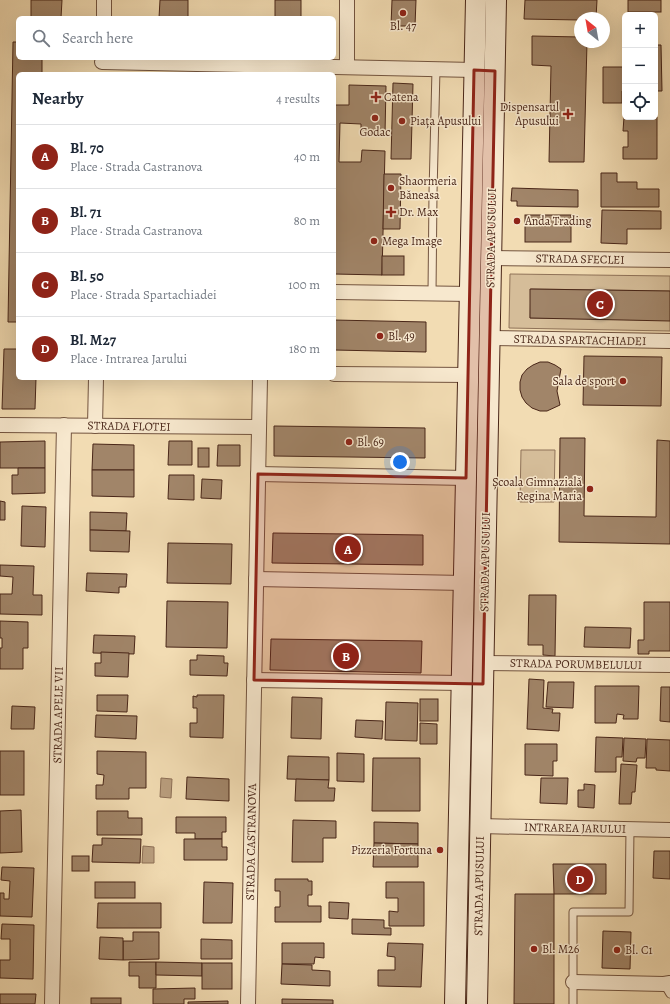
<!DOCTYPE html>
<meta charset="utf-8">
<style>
:root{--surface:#fff;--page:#f6f6f7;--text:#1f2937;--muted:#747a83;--line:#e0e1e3;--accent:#8f2418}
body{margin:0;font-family:Alegreya,serif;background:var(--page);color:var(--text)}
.controls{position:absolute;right:12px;top:12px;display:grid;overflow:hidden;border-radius:6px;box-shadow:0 4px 16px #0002}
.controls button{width:36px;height:36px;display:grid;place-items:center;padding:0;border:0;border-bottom:1px solid var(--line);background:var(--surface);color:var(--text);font:20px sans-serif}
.compass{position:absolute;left:574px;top:12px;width:36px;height:36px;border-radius:50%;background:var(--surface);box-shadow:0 4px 16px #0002;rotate:329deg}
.you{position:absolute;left:400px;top:462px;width:14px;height:14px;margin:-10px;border:3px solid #fff;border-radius:50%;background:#1a73e8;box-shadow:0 0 0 6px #1a73e833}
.badge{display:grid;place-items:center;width:26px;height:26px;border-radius:50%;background:var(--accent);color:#fff;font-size:13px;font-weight:700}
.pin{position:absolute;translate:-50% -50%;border:2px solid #fff;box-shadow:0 1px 4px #0006}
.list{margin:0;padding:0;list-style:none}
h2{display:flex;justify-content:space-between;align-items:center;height:52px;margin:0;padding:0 16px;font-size:17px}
h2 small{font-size:13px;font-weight:400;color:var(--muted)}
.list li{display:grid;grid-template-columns:26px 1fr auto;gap:12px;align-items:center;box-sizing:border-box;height:64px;padding:0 16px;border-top:1px solid var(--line)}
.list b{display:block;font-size:15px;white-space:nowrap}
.list p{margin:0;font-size:13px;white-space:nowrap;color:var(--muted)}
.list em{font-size:13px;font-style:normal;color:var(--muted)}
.icon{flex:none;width:22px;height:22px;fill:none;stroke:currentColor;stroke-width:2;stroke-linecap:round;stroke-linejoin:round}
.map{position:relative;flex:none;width:670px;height:1004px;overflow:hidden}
.search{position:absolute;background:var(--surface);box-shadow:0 4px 16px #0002;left:16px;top:16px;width:320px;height:44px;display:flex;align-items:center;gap:10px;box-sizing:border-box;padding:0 14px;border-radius:6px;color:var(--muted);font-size:15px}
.panel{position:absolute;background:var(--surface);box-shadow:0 4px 16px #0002;left:16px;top:72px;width:320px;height:308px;border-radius:6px}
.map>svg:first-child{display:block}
.green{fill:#d5bd99;stroke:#8f7258}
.water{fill:#b99e7e;stroke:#8c6e55}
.building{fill:#a18569;stroke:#492618}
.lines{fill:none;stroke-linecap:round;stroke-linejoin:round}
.lane-casing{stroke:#73543f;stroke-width:9}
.street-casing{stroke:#73543f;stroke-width:16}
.secondary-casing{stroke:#492618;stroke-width:22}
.lane{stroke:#f7e8ce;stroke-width:7}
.street{stroke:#f7e8ce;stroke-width:14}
.secondary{stroke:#f7e8ce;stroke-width:20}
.marked{fill:#8f2418;fill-opacity:0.2;stroke:#8f2418;stroke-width:3;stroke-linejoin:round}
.poi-dot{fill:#8f2418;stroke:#f7e8ce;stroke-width:1.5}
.labels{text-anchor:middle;stroke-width:3;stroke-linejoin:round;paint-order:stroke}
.poi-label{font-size:12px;fill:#492618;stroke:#f7e8ce;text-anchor:start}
.street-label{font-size:12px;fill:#492618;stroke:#f7e8ce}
</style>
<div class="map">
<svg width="670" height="1004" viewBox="0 0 670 1004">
<rect width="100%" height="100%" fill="#f2dcb3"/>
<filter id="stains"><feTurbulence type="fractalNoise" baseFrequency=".005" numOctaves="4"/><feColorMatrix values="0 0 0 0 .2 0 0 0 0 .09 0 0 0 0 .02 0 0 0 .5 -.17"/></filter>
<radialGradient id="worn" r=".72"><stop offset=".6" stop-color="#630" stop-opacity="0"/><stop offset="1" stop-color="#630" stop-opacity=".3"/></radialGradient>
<g class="green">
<path d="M510,274L670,276V291L531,289L530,318L670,320V331L509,328Z"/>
<path d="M521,450H555L554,502H520Z"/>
</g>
<g class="water">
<path d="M161,778L172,779L171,798L160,797Z"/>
<path d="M143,846L154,847V863H142Z"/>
</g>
<g class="building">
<path d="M31,0H62L61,18H31Z"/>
<path d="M160,0H188V18H159Z"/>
<rect x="275" y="0" width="26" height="18"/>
<path d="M392,0H416L415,26H391Z"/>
<path d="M525,0H597L596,18H580V20L524,19Z"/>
<rect x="628" y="0" width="33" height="12"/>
<path d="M532,36L580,37V42H587L584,162H549L551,66L532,65Z"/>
<path d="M13,42H18V58H42V74H18V322H8Z"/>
<path d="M655,45H661L662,91H655Z"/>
<path d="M603,67H625V91H622V103H603Z"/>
<path d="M393,83L413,84L411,159H391Z"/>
<path d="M349,85L386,86L385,134H361V124L340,123L339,162H361L362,150L385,151L382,275L334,274V105H349Z"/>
<path d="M624,117H657V159H623V147H628V131H623Z"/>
<path d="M601,173H617V182H637V189H659V207H601Z"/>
<path d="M384,174H401L400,229H383Z"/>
<path d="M512,188L578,190V207L517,206V201H511Z"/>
<path d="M602,210L661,211V229H627V244L601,243Z"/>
<rect x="525" y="215" width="46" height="27"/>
<rect x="382" y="256" width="22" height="19"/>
<path d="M530,289L670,291V321L530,318Z"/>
<path d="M334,320L426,322V352L334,350Z"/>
<path d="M4,349H18V378H36L35,409H2Z"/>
<path d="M584,356L662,357L661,406L583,405Z"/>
<path d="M540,362H548L555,365L561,369L557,391L560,405L547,411H540L532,408L526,403L522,397L520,390V382L522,375L527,369L533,365Z"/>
<path d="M274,426L425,428V458L274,456Z"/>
<path d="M560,438H585L584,516L656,517L657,440L670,441V544L559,542Z"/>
<path d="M45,441V468H0V442Z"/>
<path d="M169,441H192V465H168Z"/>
<path d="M93,444L134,445V470H92Z"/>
<path d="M218,445H240V466H217Z"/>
<rect x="198" y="448" width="11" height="19"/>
<path d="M18,468H45V493L12,494V475H18Z"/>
<path d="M92,470H134V497L92,496Z"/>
<path d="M169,475H194V500L168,499Z"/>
<path d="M202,479L222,480L221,499L201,498Z"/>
<path d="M0,501L5,502V520H0Z"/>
<path d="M22,506L46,507L45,547L21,546Z"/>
<path d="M90,512L127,513L126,531L90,530Z"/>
<path d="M90,530L130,531L129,552L90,551Z"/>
<path d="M273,533L423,535V565L272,563Z"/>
<path d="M168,543L232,544L231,584L167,583Z"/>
<path d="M0,565L34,566L33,595H42V615L0,614V594H12L13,577L0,576Z"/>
<path d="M87,573L127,574L126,587H119V593L86,591Z"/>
<path d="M529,595H556L555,656L543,655V645H528Z"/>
<path d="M167,601L228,602L227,648L166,647Z"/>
<path d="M644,602H670V651H649V654H638V640H644Z"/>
<path d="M0,621L28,622V648H23V669H0V648H2V638H0Z"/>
<path d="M585,627L631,628L630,648L584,647Z"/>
<path d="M94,635L135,636L134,654L93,653Z"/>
<path d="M271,639L422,641L421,673L270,670Z"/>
<path d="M101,652L129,653L128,677L95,676V663H101Z"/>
<path d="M197,655L224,656V663H228L227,676L190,675V660H197Z"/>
<path d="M529,679L544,680L543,708L553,709L552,713H560L559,731L527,729Z"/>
<path d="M548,682H574L573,708L546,707Z"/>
<path d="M595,686H639L638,719H623L624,715L617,714L616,723H595Z"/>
<path d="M661,687H670V722L660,721Z"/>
<path d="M97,695H128L127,712L97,711Z"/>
<path d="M197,695H224L223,738L190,737V723H197V708H193V696L197,697Z"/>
<path d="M292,697L322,698L321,739L291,738Z"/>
<rect x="420" y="699" width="18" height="22"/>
<path d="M386,702L418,703L417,741L385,740Z"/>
<path d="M12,706L35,707L34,729H11Z"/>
<path d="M96,715L137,716L136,739L95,737Z"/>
<path d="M356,720L383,721L382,739L355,737Z"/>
<path d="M420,723L437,724V744H420Z"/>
<path d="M596,737L623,738L622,757H616V772H595Z"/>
<path d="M624,738L646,739L645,758H637L636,762L623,761Z"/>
<path d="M647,739L670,740V771L656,770V768H646Z"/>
<path d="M525,744H557V761H553V776L525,775Z"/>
<rect x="0" y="751" width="24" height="44"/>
<path d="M97,751L146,752V788H129V799H96V785H103L104,775L97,774Z"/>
<path d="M337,753L364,754V782L337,781Z"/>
<path d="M288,756L329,757V780L287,779Z"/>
<path d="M373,758H420V811H372Z"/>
<path d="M621,764L637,765L635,792H632L631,804H619Z"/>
<path d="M187,777L229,779V801L186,799Z"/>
<path d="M541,778H568L567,804L540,803Z"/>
<path d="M296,779L329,780L328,788H335L334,801H295Z"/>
<path d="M584,784L595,785L594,808L578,807V790H584Z"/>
<path d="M21,810L22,852L0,853V811Z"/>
<path d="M97,811H128V818H142V835H97Z"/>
<path d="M176,817H226V832H222V839H195V833H176Z"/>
<path d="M293,820L336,821V838H323V862H292Z"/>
<path d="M374,822L418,823V844L374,843Z"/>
<path d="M102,838L141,839L140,863L92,862L93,845H102Z"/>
<path d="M184,839H222V847H227V860H184Z"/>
<path d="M374,843L418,844V867H373Z"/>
<path d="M654,851H670V879L653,878Z"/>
<rect x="72" y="856" width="17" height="15"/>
<path d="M553,864H606V894H554Z"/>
<path d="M2,867L34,868L32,917L0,916V893H4V899H9L10,881L1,880Z"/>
<path d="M275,879H308V881H312V895H308V906H321V922H275V907H280V891H275Z"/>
<rect x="95" y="882" width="40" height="16"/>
<path d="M204,882L233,883L232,923H203Z"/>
<path d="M386,882H424V926H389V911L398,912V898H386Z"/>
<path d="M515,894H554V1004H514Z"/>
<path d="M329,902L349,903L348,919L329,918Z"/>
<path d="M98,903H161V928H97Z"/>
<path d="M352,919L384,920V928H391V935L352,934Z"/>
<path d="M2,924L34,925L33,979L0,978V960H10V939H1Z"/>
<path d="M603,931L631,932L630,969L602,968Z"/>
<path d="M133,932H159V959L123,960V941H133Z"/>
<path d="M100,937L123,938V960L99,959Z"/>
<path d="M201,939L232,940V959H201Z"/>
<path d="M282,943H324V958L315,957L314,964H282Z"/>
<path d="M388,943L423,944L421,987L378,986V970H395V957L387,956Z"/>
<path d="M129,962H156V988H139V976H129Z"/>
<path d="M156,962L202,963V976L156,975Z"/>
<rect x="202" y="963" width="30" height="26"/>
<path d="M282,964L312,965V970L330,971V986L281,984Z"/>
<path d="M195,988V999H184V1004H153V989Z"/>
<path d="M0,994H36L35,1004H0Z"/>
<rect x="91" y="998" width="30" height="6"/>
<path d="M282,999L333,1000V1004H282Z"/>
<path d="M228,1001V1004H188V1002Z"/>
</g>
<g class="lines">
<g class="lane-casing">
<g id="lane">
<path d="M432,294L433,193L436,69"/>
<path d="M664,984L670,994"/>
<path d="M573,1004V912H629L630,829"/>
</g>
</g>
<g class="street-casing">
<g id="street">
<path d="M104,18V0"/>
<path d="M102,62L474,70"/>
<path d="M347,67V0"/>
<path d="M490,258L670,260"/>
<path d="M334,292L470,294"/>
<path d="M489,338L670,341"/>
<path d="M334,374L468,375"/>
<path d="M0,425L259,427"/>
<path d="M95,426L96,378"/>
<path d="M258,474L466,478"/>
<path d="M256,579L464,583"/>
<path d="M483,663L670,665"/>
<path d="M254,680L462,683"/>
<path d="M480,826L670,830"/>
<path d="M573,982L664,984L670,983"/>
<path d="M52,1004L64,425"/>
<path d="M248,1004L260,378"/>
</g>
</g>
<g class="secondary-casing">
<g id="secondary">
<path d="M455,1004L476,0"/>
<path d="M477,1004L496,0"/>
</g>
</g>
<use href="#lane" class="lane"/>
<use href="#street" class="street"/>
<use href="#secondary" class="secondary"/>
</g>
<path class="marked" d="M474,70L495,71L483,684L254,680L258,474L466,478Z"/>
<g class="poi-dot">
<circle cx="403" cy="13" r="4"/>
<path d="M374 91h4v4h4v4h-4v4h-4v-4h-4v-4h4z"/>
<path d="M566 108h4v4h4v4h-4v4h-4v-4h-4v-4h4z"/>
<circle cx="375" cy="118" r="4"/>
<circle cx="402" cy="121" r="4"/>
<circle cx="391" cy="188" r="4"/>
<path d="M389 206h4v4h4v4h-4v4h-4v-4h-4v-4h4z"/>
<circle cx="517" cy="221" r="4"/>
<circle cx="374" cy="241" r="4"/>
<circle cx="380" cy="336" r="4"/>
<circle cx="623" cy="381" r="4"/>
<circle cx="349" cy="442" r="4"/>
<circle cx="590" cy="489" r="4"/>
<circle cx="440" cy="850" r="4"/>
<circle cx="534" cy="949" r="4"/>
<circle cx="617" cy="950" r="4"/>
</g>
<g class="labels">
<g class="poi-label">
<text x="403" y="30" text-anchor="middle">Bl. 47</text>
<text x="384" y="101">Catena</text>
<text x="559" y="111" text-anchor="end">Dispensarul<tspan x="559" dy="14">Apusului</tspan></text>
<text x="410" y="125">Piața Apusului</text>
<text x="375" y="136" text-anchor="middle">Godac</text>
<text x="399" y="185">Shaormeria<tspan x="399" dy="14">Băneasa</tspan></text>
<text x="399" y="216">Dr. Max</text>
<text x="525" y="225">Anda Trading</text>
<text x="382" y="245">Mega Image</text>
<text x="388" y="340">Bl. 49</text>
<text x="615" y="385" text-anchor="end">Sala de sport</text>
<text x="357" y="446">Bl. 69</text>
<text x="582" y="486" text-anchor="end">Școala Gimnazială<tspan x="582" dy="14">Regina Maria</tspan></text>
<text x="432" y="854" text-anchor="end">Pizzeria Fortuna</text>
<text x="542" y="953">Bl. M26</text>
<text x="625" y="954">Bl. C1</text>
</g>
<g class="street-label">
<text transform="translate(491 238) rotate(-89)" y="4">STRADA APUSULUI</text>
<text transform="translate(580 259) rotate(1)" y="4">STRADA SFECLEI</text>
<text transform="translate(580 340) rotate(1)" y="4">STRADA SPARTACHIADEI</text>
<text transform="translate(129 426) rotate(1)" y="4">STRADA FLOTEI</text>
<text transform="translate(485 562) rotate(-89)" y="4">STRADA APUSULUI</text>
<text transform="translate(576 664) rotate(1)" y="4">STRADA PORUMBELULUI</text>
<text transform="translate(58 715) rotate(-89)" y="4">STRADA APELE VII</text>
<text transform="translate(575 828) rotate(1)" y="4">INTRAREA JARULUI</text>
<text transform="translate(251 842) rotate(-89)" y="4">STRADA CASTRANOVA</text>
<text transform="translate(479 886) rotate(-89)" y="4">STRADA APUSULUI</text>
</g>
</g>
<rect width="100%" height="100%" filter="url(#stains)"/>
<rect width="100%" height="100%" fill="url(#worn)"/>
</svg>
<div class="controls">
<button>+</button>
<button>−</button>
<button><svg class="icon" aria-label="locate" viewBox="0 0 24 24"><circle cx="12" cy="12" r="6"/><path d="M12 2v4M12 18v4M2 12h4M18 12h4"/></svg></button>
</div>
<svg class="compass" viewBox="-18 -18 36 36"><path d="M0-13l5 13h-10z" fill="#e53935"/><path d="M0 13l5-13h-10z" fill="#747a83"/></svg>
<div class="you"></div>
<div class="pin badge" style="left:348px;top:549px">A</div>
<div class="pin badge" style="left:346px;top:656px">B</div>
<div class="pin badge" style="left:600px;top:304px">C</div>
<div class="pin badge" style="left:580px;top:879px">D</div>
<div class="search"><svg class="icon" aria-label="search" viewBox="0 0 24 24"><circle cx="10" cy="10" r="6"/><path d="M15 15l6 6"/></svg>Search here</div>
<section class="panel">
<h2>Nearby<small>4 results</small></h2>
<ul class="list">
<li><span class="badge">A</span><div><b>Bl. 70</b><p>Place · Strada Castranova</p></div><em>40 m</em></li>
<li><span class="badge">B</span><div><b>Bl. 71</b><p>Place · Strada Castranova</p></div><em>80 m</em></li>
<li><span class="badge">C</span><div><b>Bl. 50</b><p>Place · Strada Spartachiadei</p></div><em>100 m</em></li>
<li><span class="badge">D</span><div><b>Bl. M27</b><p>Place · Intrarea Jarului</p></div><em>180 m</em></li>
</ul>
</section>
</div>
